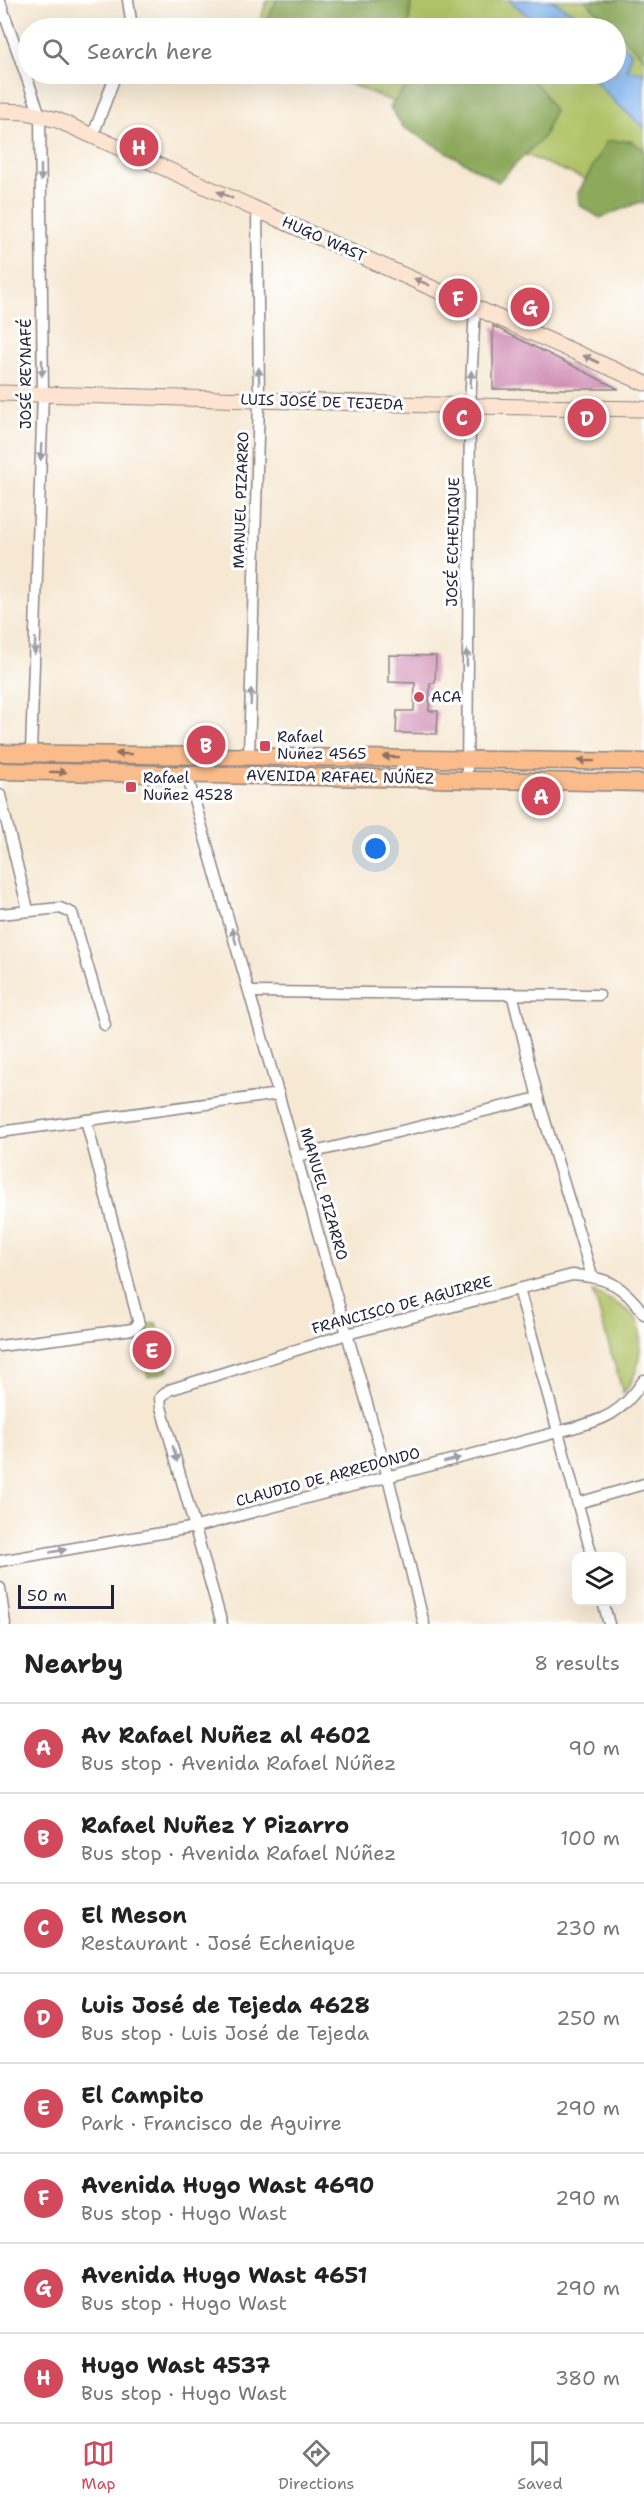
<!DOCTYPE html>
<meta charset="utf-8">
<style>
:root{--surface:#fff;--page:#f6f6f6;--text:#222;--muted:#767676;--line:#e0e0e0;--accent:#d1495b}
body{margin:0;font-family:"Shantell Sans",sans-serif;background:var(--page);color:var(--text)}
.controls{position:absolute;right:18px;bottom:18px;display:grid;overflow:hidden;border-radius:12px;box-shadow:0 6px 24px #0002}
.controls button{width:54px;height:54px;display:grid;place-items:center;padding:0;border:0;border-bottom:2px solid var(--line);background:var(--surface);color:var(--text);font:30px sans-serif}
.scale{position:absolute;left:18px;bottom:15px;width:96px;box-sizing:border-box;padding-left:6px;border:3px solid #22223b;border-top:0;font-size:16px;line-height:21px;white-space:nowrap;color:#22223b;-webkit-text-stroke:4px #fff;paint-order:stroke}
.you{position:absolute;left:376px;top:849px;width:21px;height:21px;margin:-15px;border:4px solid #fff;border-radius:50%;background:#1a73e8;box-shadow:0 0 0 9px #1a73e833}
.badge{display:grid;place-items:center;width:39px;height:39px;border-radius:50%;background:var(--accent);color:#fff;font-size:20px;font-weight:700}
.pin{position:absolute;translate:-50% -50%;border:3px solid #fff;box-shadow:0 2px 6px #0006}
.list{margin:0;padding:0;list-style:none}
h2{display:flex;justify-content:space-between;align-items:center;height:78px;margin:0;padding:0 24px;font-size:26px}
h2 small{font-size:20px;font-weight:400;color:var(--muted)}
.list li{display:grid;grid-template-columns:39px 1fr auto;gap:18px;align-items:center;box-sizing:border-box;height:90px;padding:0 24px;border-top:2px solid var(--line)}
.list b{display:block;font-size:22px;white-space:nowrap}
.list p{margin:0;font-size:20px;white-space:nowrap;color:var(--muted)}
.list em{font-size:20px;font-style:normal;color:var(--muted)}
.icon{flex:none;width:33px;height:33px;fill:none;stroke:currentColor;stroke-width:2;stroke-linecap:round;stroke-linejoin:round}
.map{position:relative;flex:none;width:644px;height:1624px;overflow:hidden}
.search{position:absolute;background:var(--surface);box-shadow:0 6px 24px #0002;left:18px;right:18px;top:18px;height:66px;display:flex;align-items:center;gap:15px;box-sizing:border-box;padding:0 21px;border-radius:33px;color:var(--muted);font-size:22px}
.sheet{height:798px;background:var(--surface)}
nav{display:flex;justify-content:space-around;align-items:center;box-sizing:border-box;height:84px;border-top:2px solid var(--line);background:var(--surface);font-size:16px;color:var(--muted)}
nav a{display:grid;justify-items:center;gap:3px}
nav .on{color:var(--accent)}
.map>svg:first-child{display:block}
.green{fill:#b1c367;stroke:#6a7251;stroke-width:1.5}
.forest{fill:#8ca95c;stroke:#57664c;stroke-width:1.5}
.water{fill:#80b4ed;stroke:#516b94;stroke-width:1.5}
.building{fill:#d08db4}
.lines{fill:none;stroke-linecap:round;stroke-linejoin:round}
.street-casing{stroke:#8c8586;stroke-width:13}
.secondary-casing{stroke:#8c8586;stroke-width:17}
.primary-casing{stroke:#8c8586;stroke-width:19}
.street{stroke:#fff;stroke-width:10}
.secondary{stroke:#fde4d0;stroke-width:15}
.primary{stroke:#f9bc8a;stroke-width:16}
.oneway{fill:#9c9ca7}
.oneway2{fill:#9a8d8d}
.oneway3{fill:#8e6f62}
.poi-dot{fill:#d1495b;stroke:#fff;stroke-width:2}
.labels{text-anchor:middle;stroke-width:6;stroke-linejoin:round;paint-order:stroke}
.street-label{font-size:15px;fill:#22223b;stroke:#fff}
.poi-label{font-size:15px;fill:#22223b;stroke:#fff;text-anchor:start}
</style>
<div class="map">
<svg width="644" height="1624" viewBox="0 0 644 1624">
<rect width="100%" height="100%" fill="#fff"/>
<filter id="ink" filterUnits="userSpaceOnUse"><feTurbulence type="fractalNoise" baseFrequency=".0167" numOctaves="2"/><feDisplacementMap in="SourceGraphic" scale="12" xChannelSelector="R" yChannelSelector="G"/><feConvolveMatrix kernelMatrix="1 2 1 2 8 2 1 2 1" color-interpolation-filters="sRGB"/></filter>
<filter id="wash" filterUnits="userSpaceOnUse"><feTurbulence type="fractalNoise" baseFrequency=".008" numOctaves="4" result="noise"/><feDisplacementMap in="SourceGraphic" scale="24" xChannelSelector="R" yChannelSelector="G"/><feGaussianBlur stdDeviation="1.35" result="paint"/><feColorMatrix in="noise" values="0 0 0 0 0 0 0 0 0 0 0 0 0 0 0 0 0 1.4 0 .05"/><feComposite in="paint" operator="in"/></filter>
<g filter="url(#wash)">
<rect width="100%" height="100%" fill="#f6e8d2"/>
<g class="green">
<path d="M267,0H509L543,28H258Z"/>
<path d="M551,0H644V73L627,70L631,52L616,39V28H603L596,23L592,24Z"/>
<path d="M325,74H589L616,103L644,127V203Z"/>
<path d="M593,1291C607,1298 626,1307 637,1319C644,1340 640,1377 623,1393Z"/>
<path d="M156,1323L168,1371L148,1377L135,1328Z"/>
</g>
<g class="forest">
<path d="M277,0H411L409,28H268L266,21Z"/>
<path d="M585,0H644V58Z"/>
<path d="M415,74H526L542,90L554,111L544,136L498,182L403,127L390,107Z"/>
<path d="M607,141H631L644,150V204L640,202L600,218L579,205L578,193Z"/>
</g>
<g class="water">
<path d="M509,0H551L592,24L596,22L603,28H543Z"/>
<path d="M616,39L631,52L627,69L644,73V127L616,103L589,74H616Z"/>
</g>
<g id="blocks">
<g class="building">
<path d="M493,326L619,389H493Z"/>
<path d="M389,655L436,656L435,683H430L429,711H438L437,734L396,733L397,711H414L415,683L389,682Z"/>
</g>
</g>
</g>
<g filter="url(#ink)">
<use href="#blocks" fill-opacity="0" stroke="#8c8586" stroke-width="1.5"/>
<g class="lines">
<g class="street-casing">
<g id="street">
<path d="M128,0L132,28"/>
<path d="M0,2L40,115L43,393L31,753"/>
<path d="M93,135L116,74"/>
<path d="M249,756L259,400L257,209"/>
<path d="M187,775L388,1477L424,1624"/>
<path d="M467,779L470,406L475,306"/>
<path d="M0,795L28,910"/>
<path d="M0,914L60,908L72,913L105,1025"/>
<path d="M251,992L599,995"/>
<path d="M512,993L538,1098L592,1276"/>
<path d="M0,1132L279,1094"/>
<path d="M298,1156L538,1098"/>
<path d="M519,1289L592,1556"/>
<path d="M0,1346L133,1329L139,1324L86,1120"/>
<path d="M578,1503L644,1484"/>
<path d="M0,1561L196,1527L558,1432C600,1420 618,1419 644,1380"/>
<path d="M0,1588L5,1624"/>
<path d="M603,1602L609,1624"/>
<path d="M222,1624L161,1407L160,1398L169,1390L347,1334L572,1275C608,1277 623,1285 644,1314"/>
</g>
</g>
<g class="secondary-casing">
<g id="secondary">
<path d="M0,111L27,112L57,120L644,383"/>
<path d="M0,393L470,406L644,409"/>
</g>
</g>
<g class="primary-casing">
<g id="primary">
<path d="M0,753L644,762"/>
<path d="M0,771L644,783"/>
</g>
</g>
<use href="#street" class="street"/>
<use href="#secondary" class="secondary"/>
<use href="#primary" class="primary"/>
</g>
<defs><path id="oneway-solid" d="M-6-.8H1V-3.2L6.5 0L1 3.2V.8H-6Z" transform="scale(1.5)"/></defs>
<g class="oneway">
<use href="#oneway-solid" transform="translate(41 173) rotate(90)"/>
<use href="#oneway-solid" transform="translate(42 368) rotate(90)"/>
<use href="#oneway-solid" transform="translate(259 376) rotate(-91)"/>
<use href="#oneway-solid" transform="translate(471 379) rotate(-87)"/>
<use href="#oneway-solid" transform="translate(41 452) rotate(92)"/>
<use href="#oneway-solid" transform="translate(35 646) rotate(92)"/>
<use href="#oneway-solid" transform="translate(467 658) rotate(-89)"/>
<use href="#oneway-solid" transform="translate(251 697) rotate(-88)"/>
<use href="#oneway-solid" transform="translate(234 936) rotate(-106)"/>
<use href="#oneway-solid" transform="translate(175 1454) rotate(74)"/>
<use href="#oneway-solid" transform="translate(452 1460) rotate(-15)"/>
<use href="#oneway-solid" transform="translate(58 1551) rotate(-10)"/>
</g>
<g class="oneway2">
<use href="#oneway-solid" transform="translate(225 195) rotate(-156)"/>
<use href="#oneway-solid" transform="translate(422 282) rotate(-156)"/>
<use href="#oneway-solid" transform="translate(591 359) rotate(-155)"/>
</g>
<g class="oneway3">
<use href="#oneway-solid" transform="translate(124 754) rotate(-179)"/>
<use href="#oneway-solid" transform="translate(391 757) rotate(-179)"/>
<use href="#oneway-solid" transform="translate(586 761) rotate(-179)"/>
<use href="#oneway-solid" transform="translate(58 772) rotate(1)"/>
</g>
</g>
<g class="poi-dot">
<circle cx="419" cy="697" r="6"/>
<rect x="259" y="740" width="12" height="12" rx="3"/>
<rect x="125" y="781" width="12" height="12" rx="3"/>
</g>
<g class="labels">
<g class="street-label">
<text transform="translate(324 239) rotate(24)" y="5">HUGO WAST</text>
<text transform="translate(26 374) rotate(-90)" y="5">JOSÉ REYNAFÉ</text>
<text transform="translate(322 402) rotate(2)" y="5">LUIS JOSÉ DE TEJEDA</text>
<text transform="translate(241 500) rotate(-88)" y="5">MANUEL PIZARRO</text>
<text transform="translate(453 542) rotate(-89)" y="5">JOSÉ ECHENIQUE</text>
<text transform="translate(340 777) rotate(1)" y="5">AVENIDA RAFAEL NÚÑEZ</text>
<text transform="translate(324 1194) rotate(74)" y="5">MANUEL PIZARRO</text>
<text transform="translate(402 1305) rotate(-15)" y="5">FRANCISCO DE AGUIRRE</text>
<text transform="translate(328 1477) rotate(-15)" y="5">CLAUDIO DE ARREDONDO</text>
</g>
<g class="poi-label">
<text x="431" y="702">ACA</text>
<text x="277" y="742">Rafael<tspan x="277" dy="17">Nuñez 4565</tspan></text>
<text x="143" y="783">Rafael<tspan x="143" dy="17">Nuñez 4528</tspan></text>
</g>
</g>
</svg>
<div class="controls">
<button><svg class="icon" aria-label="layers" viewBox="0 0 24 24"><path d="M12 4l9 5-9 5-9-5zM3 14l9 5 9-5"/></svg></button>
</div>
<div class="scale">50 m</div>
<div class="you"></div>
<div class="pin badge" style="left:541px;top:796px">A</div>
<div class="pin badge" style="left:206px;top:745px">B</div>
<div class="pin badge" style="left:462px;top:417px">C</div>
<div class="pin badge" style="left:587px;top:418px">D</div>
<div class="pin badge" style="left:152px;top:1350px">E</div>
<div class="pin badge" style="left:458px;top:298px">F</div>
<div class="pin badge" style="left:530px;top:307px">G</div>
<div class="pin badge" style="left:139px;top:147px">H</div>
<div class="search"><svg class="icon" aria-label="search" viewBox="0 0 24 24"><circle cx="10" cy="10" r="6"/><path d="M15 15l6 6"/></svg>Search here</div>
</div>
<section class="sheet">
<h2>Nearby<small>8 results</small></h2>
<ul class="list">
<li><span class="badge">A</span><div><b>Av Rafael Nuñez al 4602</b><p>Bus stop · Avenida Rafael Núñez</p></div><em>90 m</em></li>
<li><span class="badge">B</span><div><b>Rafael Nuñez Y Pizarro</b><p>Bus stop · Avenida Rafael Núñez</p></div><em>100 m</em></li>
<li><span class="badge">C</span><div><b>El Meson</b><p>Restaurant · José Echenique</p></div><em>230 m</em></li>
<li><span class="badge">D</span><div><b>Luis José de Tejeda 4628</b><p>Bus stop · Luis José de Tejeda</p></div><em>250 m</em></li>
<li><span class="badge">E</span><div><b>El Campito</b><p>Park · Francisco de Aguirre</p></div><em>290 m</em></li>
<li><span class="badge">F</span><div><b>Avenida Hugo Wast 4690</b><p>Bus stop · Hugo Wast</p></div><em>290 m</em></li>
<li><span class="badge">G</span><div><b>Avenida Hugo Wast 4651</b><p>Bus stop · Hugo Wast</p></div><em>290 m</em></li>
<li><span class="badge">H</span><div><b>Hugo Wast 4537</b><p>Bus stop · Hugo Wast</p></div><em>380 m</em></li>
</ul>
</section>
<nav>
<a class="on"><svg class="icon" aria-label="map" viewBox="0 0 24 24"><path d="M3 6l6-2 6 2 6-2v14l-6 2-6-2-6 2zM9 4v14M15 6v14"/></svg>Map</a>
<a><svg class="icon" aria-label="directions" viewBox="0 0 24 24"><path d="M12 3l9 9-9 9-9-9zM9 14v-3h6M13 9l2 2-2 2"/></svg>Directions</a>
<a><svg class="icon" aria-label="saved" viewBox="0 0 24 24"><path d="M7 4h10v16l-5-4-5 4z"/></svg>Saved</a>
</nav>
